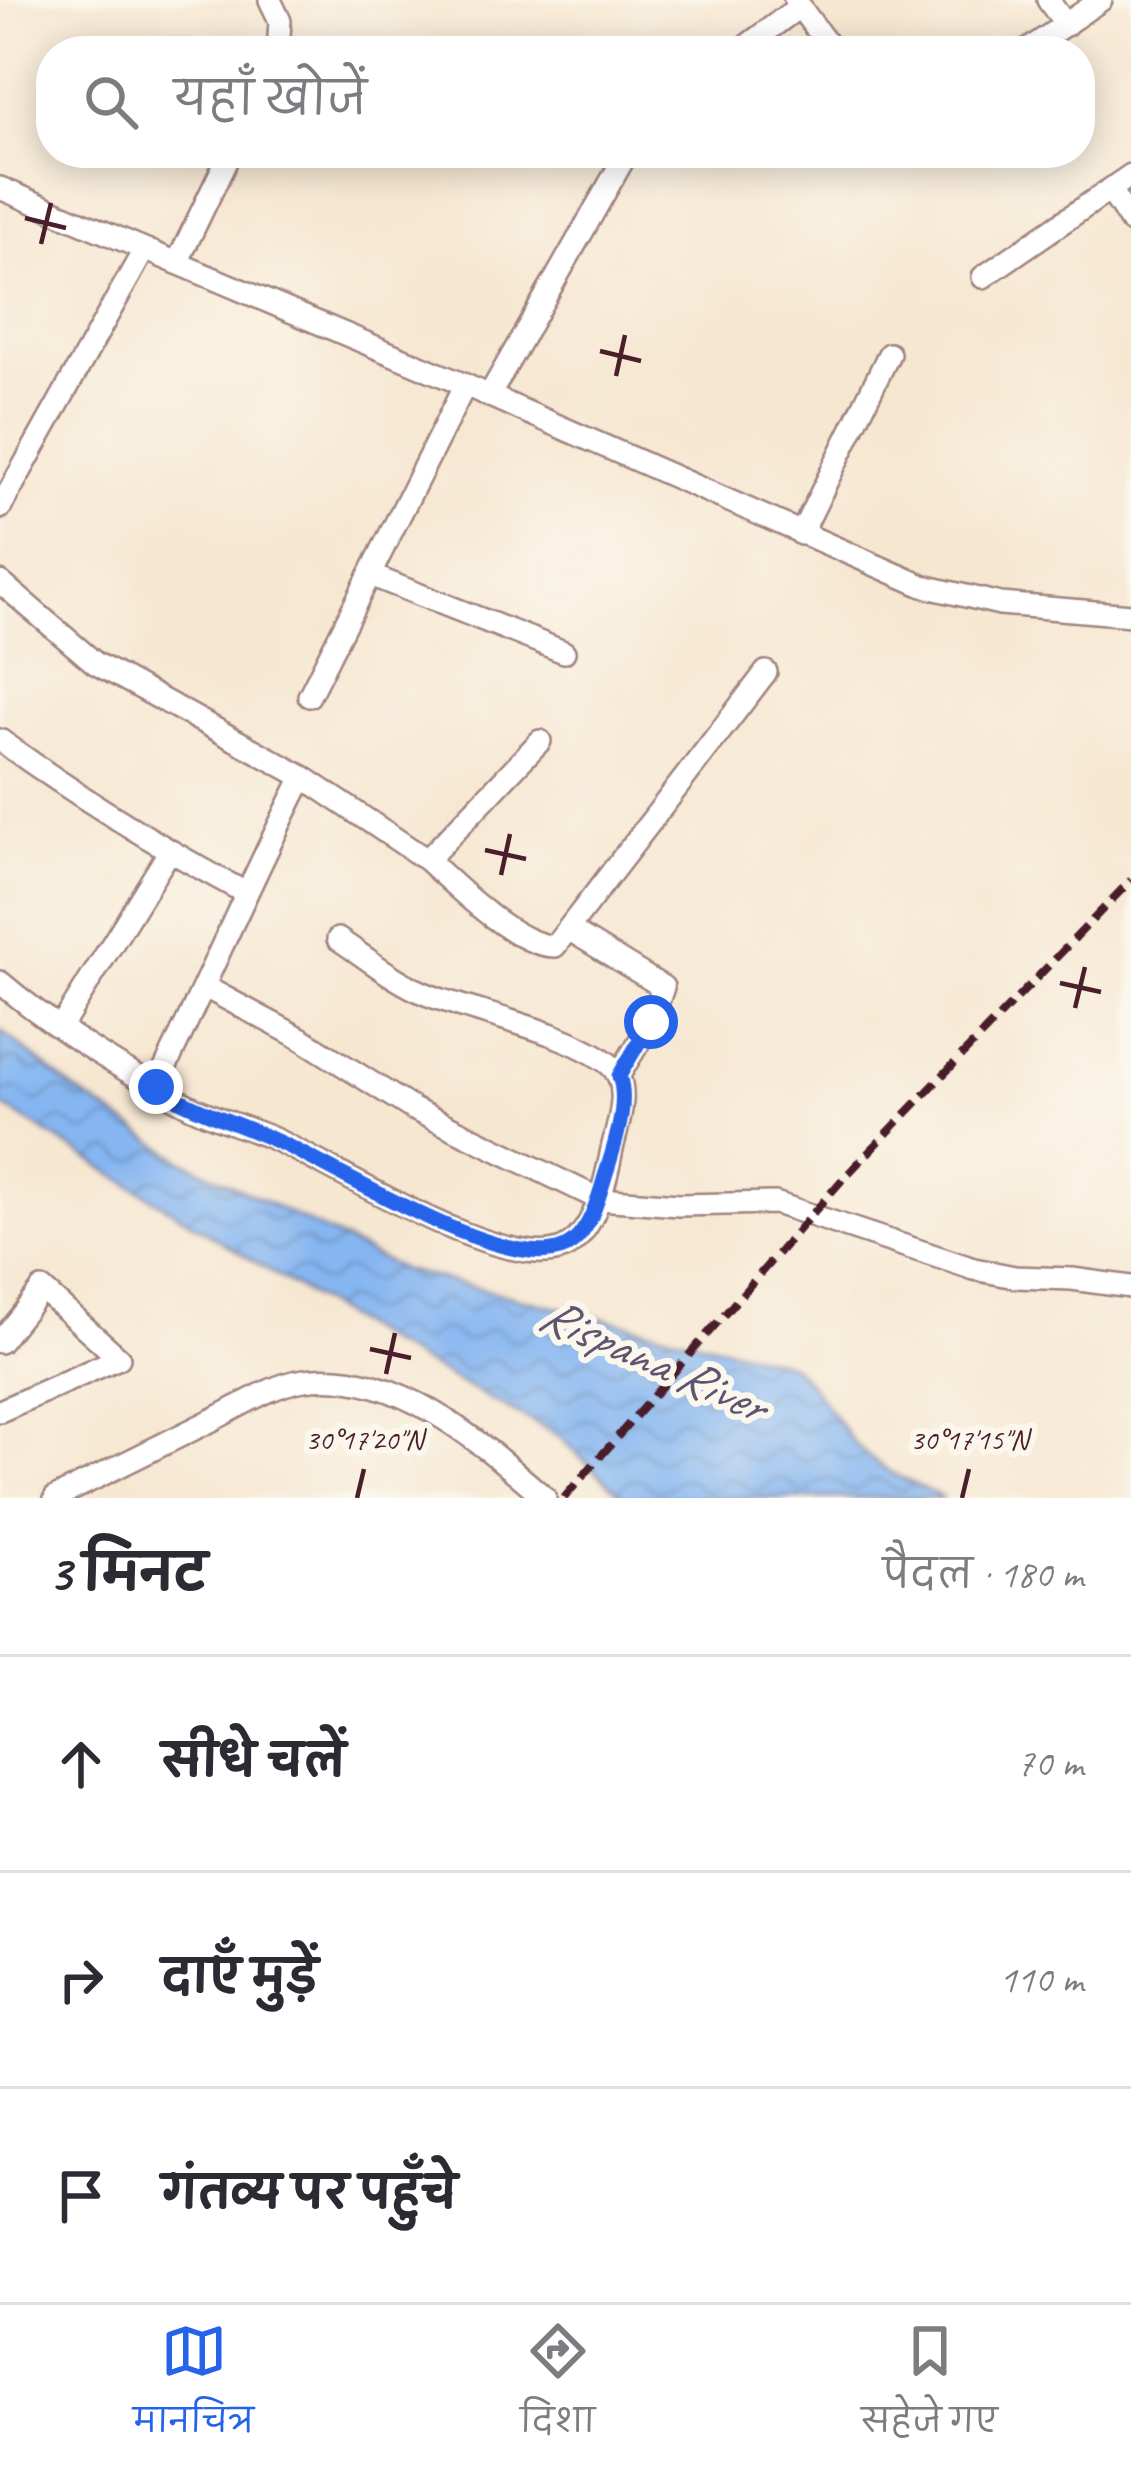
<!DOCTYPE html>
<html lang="hi">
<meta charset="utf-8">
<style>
:root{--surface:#fff;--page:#f7f7f7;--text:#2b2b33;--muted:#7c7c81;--line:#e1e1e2;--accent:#2563eb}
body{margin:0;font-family:Caveat,"Playpen Sans Deva",sans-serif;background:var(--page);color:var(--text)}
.stop{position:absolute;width:36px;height:36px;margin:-27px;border:9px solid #2563eb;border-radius:50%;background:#fff}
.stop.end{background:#2563eb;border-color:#fff;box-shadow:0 3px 12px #0008}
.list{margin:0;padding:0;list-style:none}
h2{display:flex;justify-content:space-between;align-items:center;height:156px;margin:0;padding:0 48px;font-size:51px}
h2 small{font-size:39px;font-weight:400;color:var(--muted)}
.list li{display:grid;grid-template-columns:78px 1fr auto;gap:36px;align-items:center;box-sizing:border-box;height:216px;padding:0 48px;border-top:3px solid var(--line)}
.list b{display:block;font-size:45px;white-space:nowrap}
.list em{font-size:39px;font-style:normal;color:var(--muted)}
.icon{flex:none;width:66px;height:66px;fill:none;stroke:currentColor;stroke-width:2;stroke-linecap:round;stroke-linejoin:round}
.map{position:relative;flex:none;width:1131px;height:1498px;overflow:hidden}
.search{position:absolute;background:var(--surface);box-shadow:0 6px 30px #0003;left:36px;right:36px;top:36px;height:132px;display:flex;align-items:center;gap:30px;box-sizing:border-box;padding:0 42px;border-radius:48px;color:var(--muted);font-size:45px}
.sheet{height:804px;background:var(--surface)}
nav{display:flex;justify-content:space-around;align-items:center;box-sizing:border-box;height:168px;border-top:3px solid var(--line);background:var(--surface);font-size:33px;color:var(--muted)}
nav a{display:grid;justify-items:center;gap:6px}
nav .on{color:var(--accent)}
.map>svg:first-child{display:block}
.water{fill:url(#water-waves);stroke:#686a8e;stroke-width:3}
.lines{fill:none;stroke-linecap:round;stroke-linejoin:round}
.minor-casing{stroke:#a0837e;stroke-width:26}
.minor{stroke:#fff;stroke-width:21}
.rail{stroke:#4a1f2b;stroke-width:8;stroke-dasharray:18 9;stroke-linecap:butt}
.route{stroke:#2563eb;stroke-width:15}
.ticks{fill:none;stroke:#4a1f2b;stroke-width:4.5}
.labels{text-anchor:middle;stroke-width:12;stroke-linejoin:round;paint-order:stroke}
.water-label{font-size:51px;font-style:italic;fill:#5f5470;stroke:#fbf7ec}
.ticks-label{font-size:30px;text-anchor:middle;fill:#4a1f2b;stroke:#fbf7ec;stroke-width:12;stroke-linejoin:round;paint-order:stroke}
</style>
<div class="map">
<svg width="1131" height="1498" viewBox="0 0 1131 1498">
<defs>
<pattern id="water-waves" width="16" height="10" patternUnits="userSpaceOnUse" patternTransform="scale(3)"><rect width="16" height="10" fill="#85b6f1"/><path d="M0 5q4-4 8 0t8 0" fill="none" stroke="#6f93c3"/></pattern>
</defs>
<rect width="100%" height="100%" fill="#fbf7ec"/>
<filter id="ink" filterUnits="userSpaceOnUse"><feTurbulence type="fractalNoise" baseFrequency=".00833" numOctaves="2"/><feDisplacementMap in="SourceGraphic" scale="24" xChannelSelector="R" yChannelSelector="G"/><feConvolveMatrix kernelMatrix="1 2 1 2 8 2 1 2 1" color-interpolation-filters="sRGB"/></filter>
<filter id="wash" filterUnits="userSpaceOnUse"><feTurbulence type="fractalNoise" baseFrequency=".004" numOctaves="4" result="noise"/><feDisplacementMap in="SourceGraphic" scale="48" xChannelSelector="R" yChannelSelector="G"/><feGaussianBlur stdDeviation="2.7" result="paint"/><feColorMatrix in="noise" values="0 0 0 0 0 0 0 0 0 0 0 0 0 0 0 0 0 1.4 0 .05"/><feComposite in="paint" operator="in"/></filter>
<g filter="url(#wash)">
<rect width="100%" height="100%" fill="#f6e7d1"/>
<path class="water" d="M0,1030L72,1088L182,1160L403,1270L788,1363C815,1384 832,1417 854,1443C876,1469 913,1484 944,1498H625L557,1435L388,1344L0,1104Z"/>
</g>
<g filter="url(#ink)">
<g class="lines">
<g class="minor-casing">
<g id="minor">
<path d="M270,0L280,21L278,51"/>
<path d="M795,0L832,51"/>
<path d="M1048,0L1066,25"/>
<path d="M740,51L800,6"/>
<path d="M1026,51L1101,0"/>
<path d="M0,188L465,385L923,586L1000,604L1131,615"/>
<path d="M1110,190L1131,222"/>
<path d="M177,263L230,153"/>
<path d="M983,277L1131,175"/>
<path d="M489,396L627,153"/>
<path d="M0,508L144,250"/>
<path d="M801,534L889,354"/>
<path d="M370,575L564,652"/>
<path d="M0,582L95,663L303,777L427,860L540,741"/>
<path d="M309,696L465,385"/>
<path d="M0,740C78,797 160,847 244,892"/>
<path d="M427,860C455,886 517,947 555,946L766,672"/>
<path d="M570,930L663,987L651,1022L619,1075"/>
<path d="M0,982C54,1028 119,1068 182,1102C211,1118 244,1126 274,1139C335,1167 496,1269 559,1250C594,1239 606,1180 612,1149C618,1124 633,1083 609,1064C568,1032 480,1014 431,996C398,984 367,958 338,939"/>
<path d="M205,987L302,1039L413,1109L599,1199L679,1205L775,1203L974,1269L1015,1277L1072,1279L1131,1287"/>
<path d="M61,1027L169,852"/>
<path d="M156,1087C206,984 251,879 303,777"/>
<path d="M0,1342L42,1289L119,1358L0,1411"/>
<path d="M55,1498C107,1472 160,1446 212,1420C241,1406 271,1385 304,1380C397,1367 481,1443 545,1498"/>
</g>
</g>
<use href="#minor" class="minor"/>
<path class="rail" d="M564,1498L841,1181L1131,880"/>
</g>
</g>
<g class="lines" filter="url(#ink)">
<path class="route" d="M156,1087C198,1113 245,1125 289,1147C346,1174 500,1269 560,1249C586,1241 596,1206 603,1183C612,1153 630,1105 619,1076L651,1022"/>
</g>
<path class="ticks" d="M25,218L66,228M41,244L51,203M600,351L641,361M616,376L625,335M485,850L526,859M501,875L510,834M1060,983L1101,992M1075,1008L1085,967M370,1349L411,1358M386,1374L395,1333M357,1498L364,1469M962,1498L969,1469"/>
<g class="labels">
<g class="water-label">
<text transform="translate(653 1358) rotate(24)" y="18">Rispana River</text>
</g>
</g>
<g class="ticks-label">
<text x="364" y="1449">30°17'20"N</text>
<text x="969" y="1449">30°17'15"N</text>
</g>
</svg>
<div class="stop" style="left:651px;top:1022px"></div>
<div class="stop end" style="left:156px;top:1087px"></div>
<div class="search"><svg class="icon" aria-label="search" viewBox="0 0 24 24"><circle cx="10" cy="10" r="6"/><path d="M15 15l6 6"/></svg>यहाँ खोजें</div>
</div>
<section class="sheet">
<h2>3 मिनट<small>पैदल · 180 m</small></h2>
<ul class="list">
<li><svg class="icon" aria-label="ahead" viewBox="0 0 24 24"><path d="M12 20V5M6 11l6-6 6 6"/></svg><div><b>सीधे चलें</b></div><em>70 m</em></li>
<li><svg class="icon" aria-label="right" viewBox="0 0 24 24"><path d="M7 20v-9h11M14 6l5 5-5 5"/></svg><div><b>दाएँ मुड़ें</b></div><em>110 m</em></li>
<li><svg class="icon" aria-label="arrive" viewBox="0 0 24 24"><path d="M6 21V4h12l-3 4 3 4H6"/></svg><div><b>गंतव्य पर पहुँचे</b></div></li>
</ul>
</section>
<nav>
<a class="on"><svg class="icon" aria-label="map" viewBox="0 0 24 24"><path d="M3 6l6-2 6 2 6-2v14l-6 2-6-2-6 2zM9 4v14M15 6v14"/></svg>मानचित्र</a>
<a><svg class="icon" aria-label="directions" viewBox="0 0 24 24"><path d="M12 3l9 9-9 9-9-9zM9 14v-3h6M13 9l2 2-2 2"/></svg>दिशा</a>
<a><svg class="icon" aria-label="saved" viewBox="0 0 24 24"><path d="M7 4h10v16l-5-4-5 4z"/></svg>सहेजे गए</a>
</nav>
